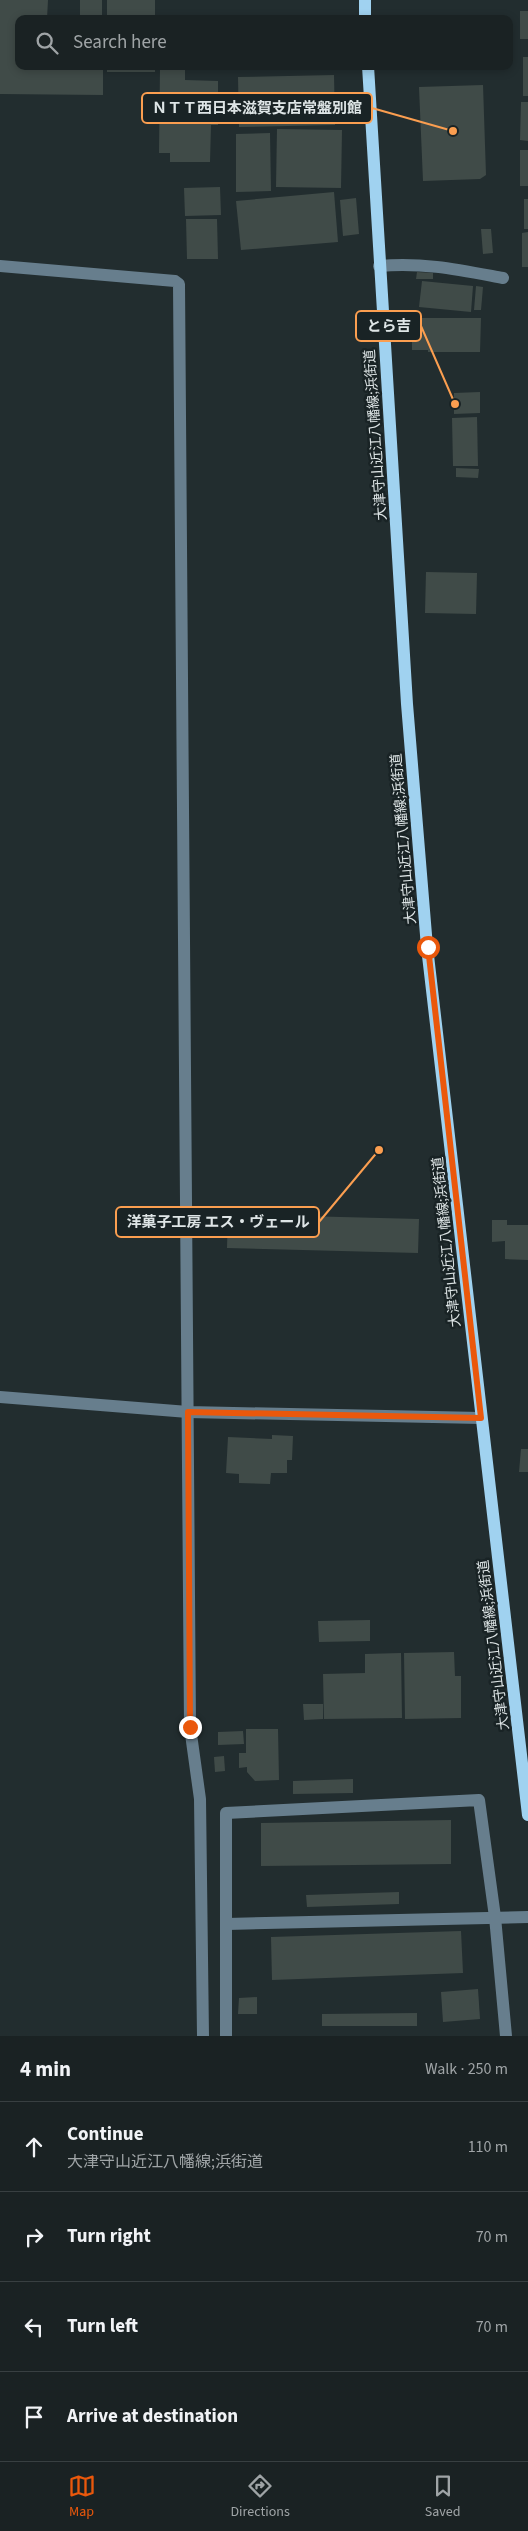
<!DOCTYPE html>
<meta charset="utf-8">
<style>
:root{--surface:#1a2223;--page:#232a2b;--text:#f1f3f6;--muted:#9fa4a6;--line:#383f41;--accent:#ea580c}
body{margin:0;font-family:"Source Sans 3","Noto Sans JP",sans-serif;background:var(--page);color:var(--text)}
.stop{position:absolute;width:15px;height:15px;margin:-11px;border:4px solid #ea580c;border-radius:50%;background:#fff}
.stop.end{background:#ea580c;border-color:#fff;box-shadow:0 1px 5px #0008}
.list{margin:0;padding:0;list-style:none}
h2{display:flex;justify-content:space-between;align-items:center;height:65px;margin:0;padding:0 20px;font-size:21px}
h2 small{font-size:16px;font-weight:400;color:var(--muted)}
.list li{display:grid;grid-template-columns:32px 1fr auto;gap:15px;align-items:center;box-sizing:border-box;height:90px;padding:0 20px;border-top:1px solid var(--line)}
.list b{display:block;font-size:19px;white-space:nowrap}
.list p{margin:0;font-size:16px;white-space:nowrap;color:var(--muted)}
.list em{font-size:16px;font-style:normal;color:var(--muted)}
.icon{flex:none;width:28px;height:28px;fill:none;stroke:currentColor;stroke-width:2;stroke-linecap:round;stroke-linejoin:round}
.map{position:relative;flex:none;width:528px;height:2036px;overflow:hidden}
.search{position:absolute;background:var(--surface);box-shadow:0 2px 8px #0003;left:15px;right:15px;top:15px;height:55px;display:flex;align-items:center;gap:12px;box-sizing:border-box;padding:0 18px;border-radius:10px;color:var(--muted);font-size:19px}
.sheet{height:425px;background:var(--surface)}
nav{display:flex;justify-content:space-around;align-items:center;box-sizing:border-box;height:70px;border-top:1px solid var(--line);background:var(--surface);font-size:14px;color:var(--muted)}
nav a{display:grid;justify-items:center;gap:2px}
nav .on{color:var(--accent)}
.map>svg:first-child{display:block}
.building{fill:#404b48}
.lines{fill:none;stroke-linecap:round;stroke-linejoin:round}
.minor{stroke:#677e8d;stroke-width:12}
.major{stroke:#a0d2f0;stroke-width:12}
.route{stroke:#ea580c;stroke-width:6}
.labels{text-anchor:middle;stroke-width:5;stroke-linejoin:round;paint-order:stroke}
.street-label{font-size:14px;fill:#dee5e6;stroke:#192325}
.leader{fill:none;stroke:#fb9e50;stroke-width:2}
.callout-dot{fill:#fb9e50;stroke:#192325;stroke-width:2}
.callout{fill:#192325;stroke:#fb9e50;stroke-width:2}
.callout-label{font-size:15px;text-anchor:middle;font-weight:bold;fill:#dee5e6}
</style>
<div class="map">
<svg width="528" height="2036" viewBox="0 0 528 2036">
<rect width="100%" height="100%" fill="#222d2f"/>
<g class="building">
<path d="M0,0H48L47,19H19V66H103V95L0,94Z"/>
<rect x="80" y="0" width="22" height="19"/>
<rect x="107" y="0" width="48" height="19"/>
<rect x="520" y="11" width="8" height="28"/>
<rect x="523" y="57" width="5" height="39"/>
<rect x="107" y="66" width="48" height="6"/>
<path d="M160,68H185V80L218,81V125H211L210,162H170V153H159Z"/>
<path d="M334,75L335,125L239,127L238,77Z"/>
<path d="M483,85L486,175L480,179L423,181L419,87Z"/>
<path d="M521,102H528V141L520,140Z"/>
<path d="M277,129L342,130L341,188L276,187Z"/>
<path d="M270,133L271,191L236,192V134Z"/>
<rect x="520" y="150" width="8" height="36"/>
<path d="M220,187L221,215L185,216L184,188Z"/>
<path d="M334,192L338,242L241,250L236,201Z"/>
<path d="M356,198L359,234L343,236L340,200Z"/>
<rect x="524" y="199" width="4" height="30"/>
<path d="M186,219H217L218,259H187Z"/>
<path d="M481,229H491L493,253L483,254Z"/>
<path d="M528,232V267H522V233Z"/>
<path d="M417,272L433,273V279H416Z"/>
<path d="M422,281L473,286L471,312L419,307Z"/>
<path d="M476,286L483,287L481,310H474Z"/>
<path d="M412,318H481L480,352H428V350H412Z"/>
<path d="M480,392V413L454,414V393Z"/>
<path d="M477,417L478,466H453L452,418Z"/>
<path d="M456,468L479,469L478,478L456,477Z"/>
<path d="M426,572L477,573L476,614L425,613Z"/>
<path d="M228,1214L419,1219L418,1253L227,1248Z"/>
<path d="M492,1220H507V1225H528V1260L505,1259V1241L492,1242Z"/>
<path d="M272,1435L293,1436L292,1460H287V1473H271L270,1484L239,1483V1474L226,1473L228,1437L272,1439Z"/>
<path d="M521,1449H528V1472H519Z"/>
<path d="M370,1620V1641L319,1642L318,1621Z"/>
<path d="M454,1652L455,1676H461V1718L405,1719L404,1653Z"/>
<path d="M401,1653L402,1718L324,1719L323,1674L365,1673V1654Z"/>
<path d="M303,1704H323V1719L304,1720Z"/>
<path d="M246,1729H278L279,1780L255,1781L247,1772V1767L239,1768V1753H246Z"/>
<path d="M243,1731L244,1744L218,1745V1732Z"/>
<path d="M224,1756L225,1771L215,1772L214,1757Z"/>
<path d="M353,1779V1793L293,1794V1781Z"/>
<path d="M451,1820V1864L261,1866V1823Z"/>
<path d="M399,1892V1904L307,1907L306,1895Z"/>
<path d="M461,1931L463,1973L272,1980L271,1937Z"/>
<path d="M478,1989L480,2019L443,2022L441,1992Z"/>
<path d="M257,1997V2014H238L239,1998Z"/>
<path d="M417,2013V2026H322V2014Z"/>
</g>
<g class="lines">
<g class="minor">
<path d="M0,266L175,281L179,284L190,1727L200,1799L203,2036"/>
<path d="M379,266C424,262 460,270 503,278"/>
<path d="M0,1397L188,1412L481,1418"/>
<path d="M227,1924L528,1917"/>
<path d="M226,2036V1813L479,1800L495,1917L506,2036"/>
</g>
<g class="major">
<path d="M365,0V19"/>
<path d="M368,66L407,704L427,947L528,1815"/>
</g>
</g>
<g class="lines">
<path class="route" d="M190,1727L188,1412L481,1418L428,947"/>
</g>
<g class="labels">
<g class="street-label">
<text transform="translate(375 435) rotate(-94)" y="5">大津守山近江八幡線;浜街道</text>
<text transform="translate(403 839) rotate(-95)" y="5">大津守山近江八幡線;浜街道</text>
<text transform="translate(446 1242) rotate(-96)" y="5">大津守山近江八幡線;浜街道</text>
<text transform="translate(493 1645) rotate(-97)" y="5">大津守山近江八幡線;浜街道</text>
</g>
</g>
<path class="leader" d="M453 131L372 108M455 404L421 326M379 1150L319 1222"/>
<g class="callout-dot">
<circle cx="453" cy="131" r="5"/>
<circle cx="455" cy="404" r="5"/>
<circle cx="379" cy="1150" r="5"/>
</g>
<g class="callout">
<rect x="142" y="93" width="230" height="30" rx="5"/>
<rect x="356" y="311" width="65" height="30" rx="5"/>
<rect x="116" y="1207" width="203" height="30" rx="5"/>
</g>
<g class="callout-label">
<text x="257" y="113">ＮＴＴ西日本滋賀支店常盤別館</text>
<text x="389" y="331">とら吉</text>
<text x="218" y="1227">洋菓子工房 エス・ヴェール</text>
</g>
</svg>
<div class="stop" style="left:428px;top:947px"></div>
<div class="stop end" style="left:190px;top:1727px"></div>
<div class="search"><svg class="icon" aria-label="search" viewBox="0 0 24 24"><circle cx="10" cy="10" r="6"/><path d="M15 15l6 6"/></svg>Search here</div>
</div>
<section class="sheet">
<h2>4 min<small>Walk · 250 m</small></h2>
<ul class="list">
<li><svg class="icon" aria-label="ahead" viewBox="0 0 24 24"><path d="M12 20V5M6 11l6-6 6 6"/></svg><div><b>Continue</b><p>大津守山近江八幡線;浜街道</p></div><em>110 m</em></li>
<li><svg class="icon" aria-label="right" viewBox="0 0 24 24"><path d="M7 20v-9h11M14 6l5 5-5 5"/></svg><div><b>Turn right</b></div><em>70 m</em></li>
<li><svg class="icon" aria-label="left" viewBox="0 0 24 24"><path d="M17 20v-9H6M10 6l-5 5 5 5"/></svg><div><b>Turn left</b></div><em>70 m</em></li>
<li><svg class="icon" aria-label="arrive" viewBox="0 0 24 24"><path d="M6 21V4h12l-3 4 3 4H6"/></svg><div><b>Arrive at destination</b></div></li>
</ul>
</section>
<nav>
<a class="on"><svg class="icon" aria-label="map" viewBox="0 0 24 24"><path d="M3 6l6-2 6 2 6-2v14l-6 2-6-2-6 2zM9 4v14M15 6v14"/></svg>Map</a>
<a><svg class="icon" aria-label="directions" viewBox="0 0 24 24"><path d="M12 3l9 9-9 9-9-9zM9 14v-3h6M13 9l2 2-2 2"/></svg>Directions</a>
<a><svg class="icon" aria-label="saved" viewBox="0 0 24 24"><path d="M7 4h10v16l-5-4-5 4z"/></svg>Saved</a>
</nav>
